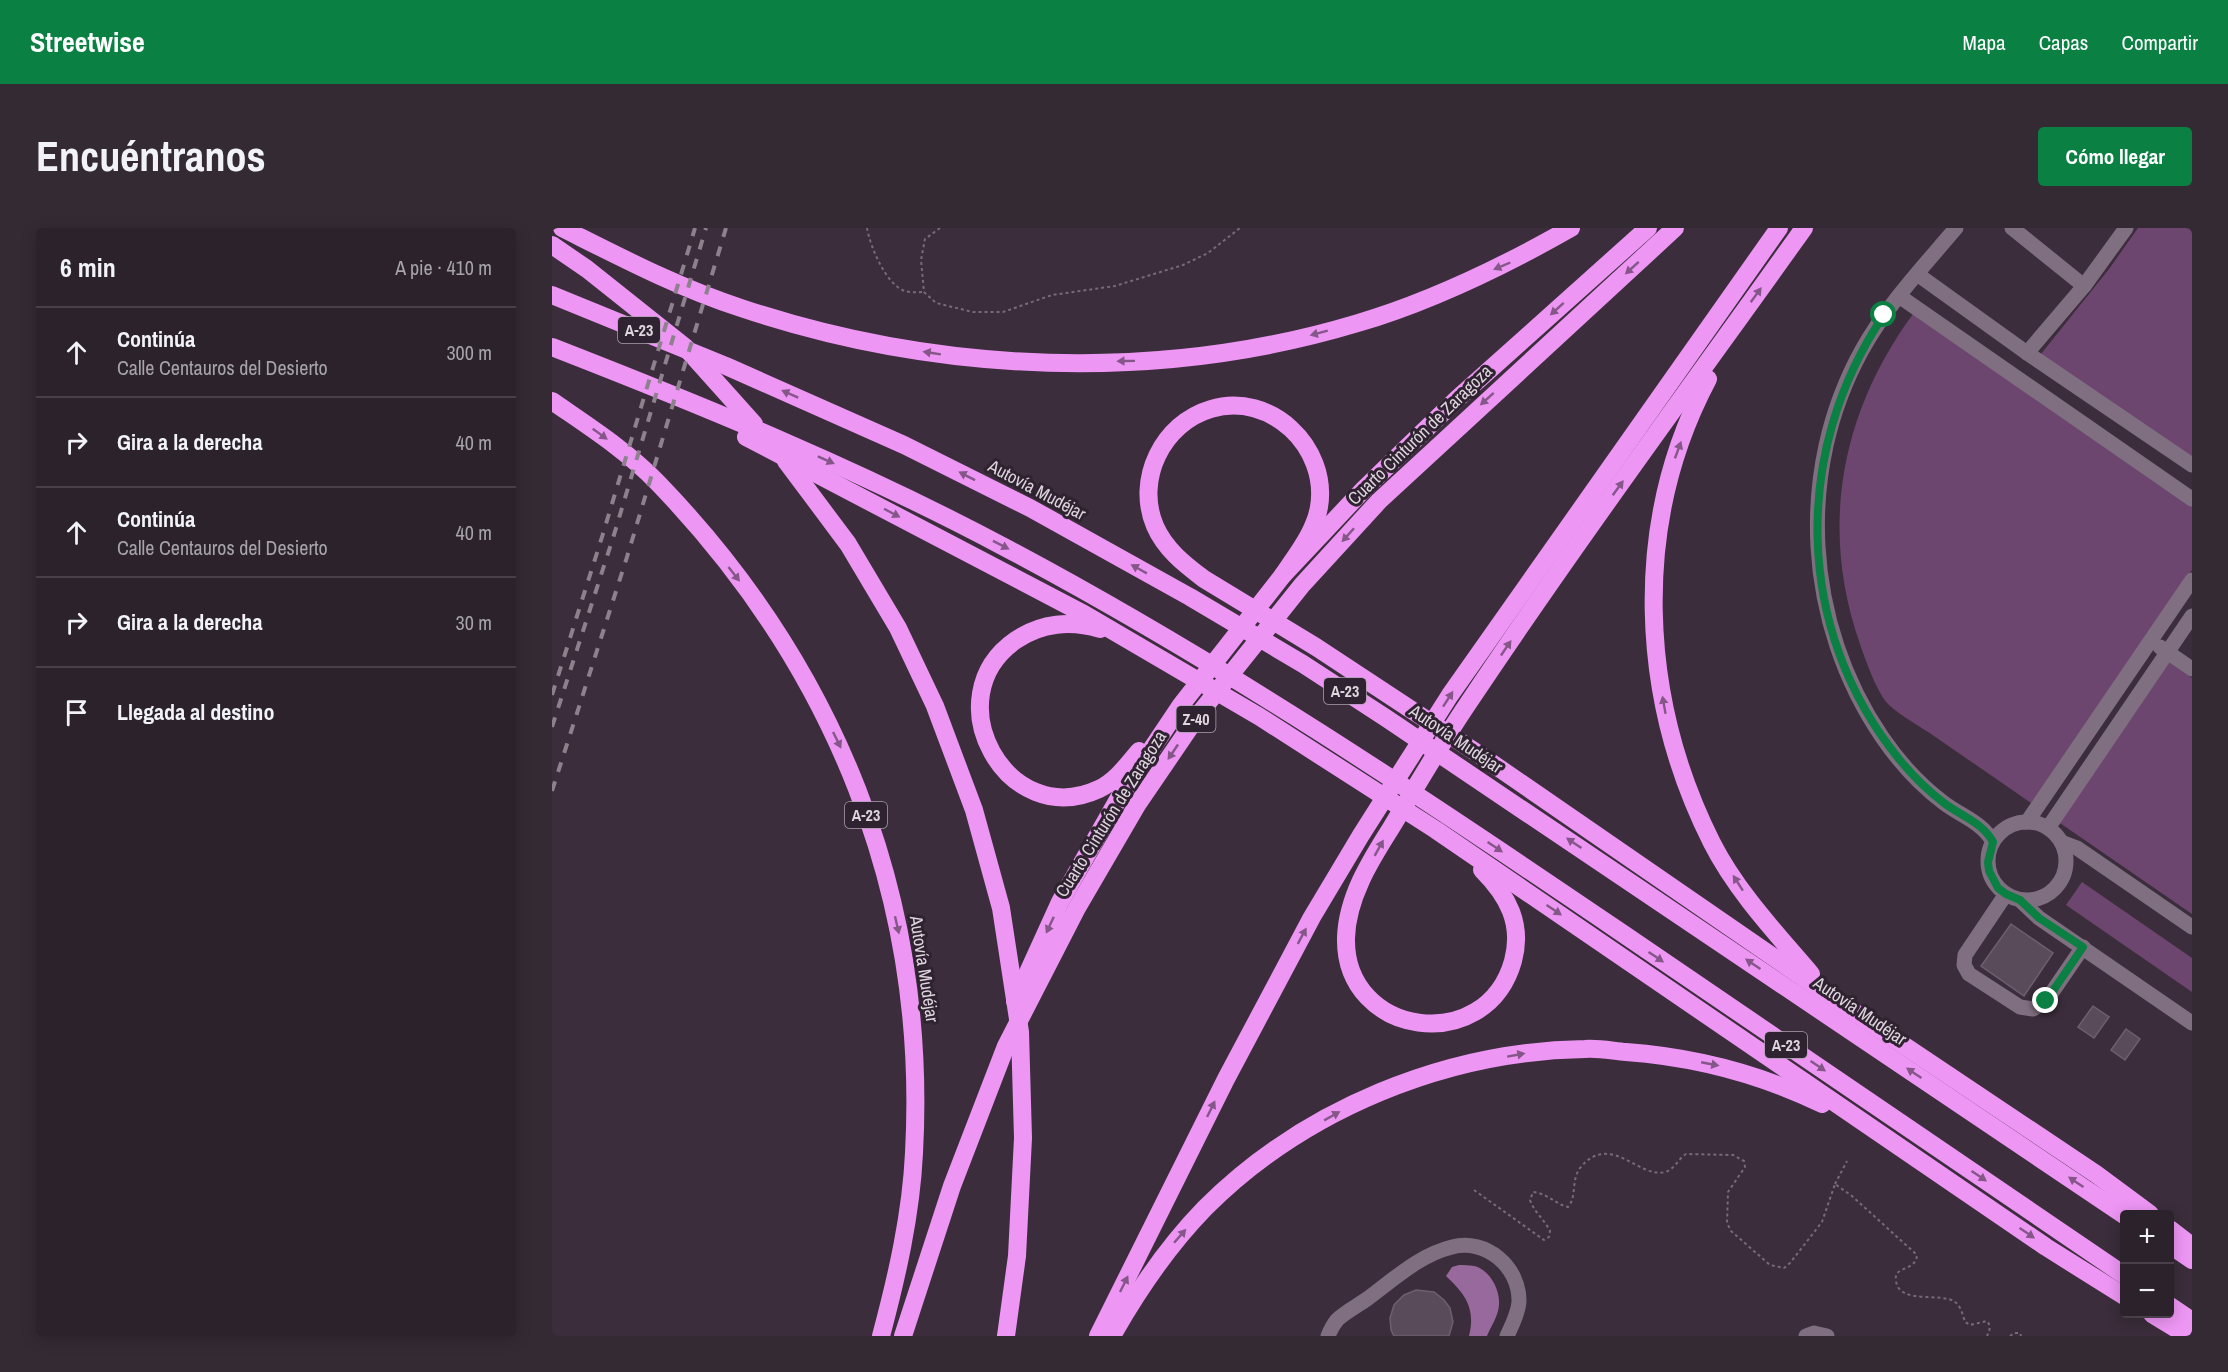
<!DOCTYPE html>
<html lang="es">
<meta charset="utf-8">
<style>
:root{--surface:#2c222c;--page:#342a34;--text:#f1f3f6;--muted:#a6a4a9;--line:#483f48;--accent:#0b8043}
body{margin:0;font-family:"Archivo Narrow",sans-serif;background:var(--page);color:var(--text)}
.controls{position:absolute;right:18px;bottom:18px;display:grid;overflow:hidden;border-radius:6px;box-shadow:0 3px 15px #0003}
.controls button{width:54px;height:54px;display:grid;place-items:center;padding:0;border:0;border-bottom:2px solid var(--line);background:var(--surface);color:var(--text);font:30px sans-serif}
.stop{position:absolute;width:18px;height:18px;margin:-14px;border:4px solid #0b8043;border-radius:50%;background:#fff}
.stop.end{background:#0b8043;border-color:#fff;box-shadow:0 2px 6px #0008}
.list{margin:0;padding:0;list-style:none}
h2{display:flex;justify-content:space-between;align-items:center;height:78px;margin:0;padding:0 24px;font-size:26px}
h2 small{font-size:20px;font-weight:400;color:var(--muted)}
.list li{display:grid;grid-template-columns:39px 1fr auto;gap:18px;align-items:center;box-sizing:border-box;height:90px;padding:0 24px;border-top:2px solid var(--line)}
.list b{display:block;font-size:22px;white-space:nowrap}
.list p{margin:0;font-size:20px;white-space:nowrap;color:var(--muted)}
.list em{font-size:20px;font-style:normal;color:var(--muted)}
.icon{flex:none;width:33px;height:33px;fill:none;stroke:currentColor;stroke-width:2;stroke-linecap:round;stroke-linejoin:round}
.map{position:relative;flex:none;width:1640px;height:1108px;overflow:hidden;border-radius:6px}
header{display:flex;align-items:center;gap:36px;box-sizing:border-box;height:84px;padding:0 30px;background:var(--accent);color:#fff}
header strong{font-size:28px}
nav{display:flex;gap:33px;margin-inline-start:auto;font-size:21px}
.intro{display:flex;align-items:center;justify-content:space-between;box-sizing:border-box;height:144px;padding:0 36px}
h1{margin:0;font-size:42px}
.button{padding:15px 27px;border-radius:6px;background:var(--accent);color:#fff;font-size:21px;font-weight:700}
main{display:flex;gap:36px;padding:0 36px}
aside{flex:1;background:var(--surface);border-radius:6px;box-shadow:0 3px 15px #0003}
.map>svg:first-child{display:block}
.green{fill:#6d466f}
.water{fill:#98699c}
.building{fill:#5a4b5b;stroke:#6e5f6f;stroke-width:1.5}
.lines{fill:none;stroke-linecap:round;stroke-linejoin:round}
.path{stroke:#786b78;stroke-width:2;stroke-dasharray:3 3;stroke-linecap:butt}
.minor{stroke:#7f6f80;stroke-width:15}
.highway{stroke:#ed96f4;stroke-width:18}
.rail{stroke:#8d818d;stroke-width:4;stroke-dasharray:10 10;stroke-linecap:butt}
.oneway{fill:#855789}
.route{stroke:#0b8043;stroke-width:8}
.labels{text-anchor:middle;stroke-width:6;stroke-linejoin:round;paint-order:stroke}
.shield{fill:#302331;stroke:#aaa0aa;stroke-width:1.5}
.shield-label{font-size:16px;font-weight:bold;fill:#ded5de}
.street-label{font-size:18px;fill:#ded5de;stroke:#302331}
</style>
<header>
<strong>Streetwise</strong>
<nav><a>Mapa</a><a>Capas</a><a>Compartir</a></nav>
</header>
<div class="intro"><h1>Encuéntranos</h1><a class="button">Cómo llegar</a></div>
<main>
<aside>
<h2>6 min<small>A pie · 410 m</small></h2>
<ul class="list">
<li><svg class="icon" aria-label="ahead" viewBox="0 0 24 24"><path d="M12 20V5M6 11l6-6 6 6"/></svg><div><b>Continúa</b><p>Calle Centauros del Desierto</p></div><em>300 m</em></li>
<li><svg class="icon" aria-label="right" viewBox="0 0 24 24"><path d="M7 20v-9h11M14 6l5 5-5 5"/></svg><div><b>Gira a la derecha</b></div><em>40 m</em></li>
<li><svg class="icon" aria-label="ahead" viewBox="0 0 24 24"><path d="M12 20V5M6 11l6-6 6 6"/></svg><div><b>Continúa</b><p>Calle Centauros del Desierto</p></div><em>40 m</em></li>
<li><svg class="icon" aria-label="right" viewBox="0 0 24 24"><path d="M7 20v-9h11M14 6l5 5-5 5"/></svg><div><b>Gira a la derecha</b></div><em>30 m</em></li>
<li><svg class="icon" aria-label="arrive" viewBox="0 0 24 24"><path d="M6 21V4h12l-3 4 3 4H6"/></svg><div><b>Llegada al destino</b></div></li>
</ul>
</aside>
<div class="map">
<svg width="1640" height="1108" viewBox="0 0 1640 1108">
<rect width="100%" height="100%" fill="#3b2d3b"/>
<g class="green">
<path d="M1586,0H1640V230L1489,126L1557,41Z"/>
<path d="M1361,86L1640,278V342L1479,575C1447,553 1414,530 1382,508C1368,498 1350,489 1337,477C1326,467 1313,431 1308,416C1267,300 1289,184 1361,86Z"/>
<path d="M1615,433L1640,450V686L1505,593Z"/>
<path d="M1530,654L1640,730V764L1514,677Z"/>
</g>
<path class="water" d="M907,1037C911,1037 917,1037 922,1038C937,1041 948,1061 947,1076C947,1087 939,1098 935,1108H917C924,1080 913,1066 894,1048L900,1039Z"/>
<g class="building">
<path d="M1459,696L1501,725L1472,768L1429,738Z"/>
<path d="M1541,778L1557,789L1542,810L1526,799Z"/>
<path d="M1574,801L1588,811L1573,832L1559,822Z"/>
<path d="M864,1062L882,1064L892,1072L898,1080L901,1094L897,1108H842L839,1102L838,1090L842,1077L852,1067Z"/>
</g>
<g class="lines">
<g class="path">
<path d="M315,0C318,18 334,57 353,63C359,65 367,64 372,64"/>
<path d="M388,0L373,11L369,32L372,64L384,75L421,84H451L500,67L563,58L631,37L656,25L688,0"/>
<path d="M1283,956L1295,933"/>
<path d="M922,962L992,1012L997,1009L998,1003C992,991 982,984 978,972L981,964C995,965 1003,976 1016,979C1025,969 1019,952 1028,940C1058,903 1087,951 1113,944C1122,942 1126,931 1134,926L1181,927L1192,933L1193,939L1176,964L1175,995L1179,1003L1218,1037L1232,1040L1238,1035L1270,994L1283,956L1300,968L1365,1027C1364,1044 1341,1037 1344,1053C1347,1077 1390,1064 1403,1074C1409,1078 1411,1088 1413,1094L1418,1097L1435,1093C1439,1098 1438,1102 1435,1108"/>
<path d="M1458,1108L1462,1105H1468L1469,1108"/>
</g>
<g class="minor">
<path d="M1404,0C1371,39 1335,77 1310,122C1243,243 1253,396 1330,509C1347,534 1368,557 1392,575C1409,588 1430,594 1441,614"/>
<path d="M1460,0L1532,58"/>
<path d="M1365,46L1475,125L1640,237"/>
<path d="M1347,68L1640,271"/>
<path d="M1475,125L1532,58L1574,0"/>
<path d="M1608,419L1640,441"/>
<path d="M1475,594L1640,352"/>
<circle cx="1475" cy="633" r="39"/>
<path d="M1496,600L1640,388"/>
<path d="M1509,614L1525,620L1640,699"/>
<path d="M1454,666L1413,727L1412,737L1417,746L1468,779L1481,781L1494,773L1531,719"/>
<path d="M1468,672L1487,690L1640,795"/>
<path d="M776,1108C778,1103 781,1097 785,1092C793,1084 805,1078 815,1071C841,1052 867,1027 900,1019C934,1010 968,1039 967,1074C966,1086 960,1097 955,1108"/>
<path d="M1254,1108L1262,1105L1275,1108"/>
</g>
<g class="highway">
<path d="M10,0C68,29 127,60 189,80C386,146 607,155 806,95C881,73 952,38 1019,0"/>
<path d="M0,17L35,41L133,119L202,196"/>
<path d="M0,67L174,138L352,217L478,280L638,369L751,436L834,490L1572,987"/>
<path d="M0,119C154,179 308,242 454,320C669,434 870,569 1070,705C1238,819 1405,933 1572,1047"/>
<path d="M1156,151C1079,296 1087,470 1160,615C1185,664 1224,705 1259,746"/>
<path d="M0,173C36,198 74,222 105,254C283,438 376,668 362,925C359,987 345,1048 329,1108"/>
<path d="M194,209L532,386L708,489L884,602L1494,1019L1572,1068"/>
<path d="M234,233L296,316L346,400L383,478L422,582L449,680L468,804L471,910L465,1028L454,1108"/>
<path d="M731,347C744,327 763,304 767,279C777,219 718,163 659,181C611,195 583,251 603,298C613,321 632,336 652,351L764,419L931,529L1275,766L1544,946L1598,986"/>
<path d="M548,401C519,392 489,395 464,412C381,469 455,604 547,561C564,553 575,537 587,523"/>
<path d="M930,642C956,668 971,696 961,733C934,829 792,809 794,710C795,670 818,633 839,600C864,559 888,517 915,477C1023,315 1139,158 1252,0"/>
<path d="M463,773L508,674L568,568L629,477L731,347L812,261L905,171L1096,0"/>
<path d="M1618,1001L1640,1018"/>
<path d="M1618,1017L1640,1032"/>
<path d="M1618,1078L1640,1093"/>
<path d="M1600,1086L1636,1108"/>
<path d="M351,1108L400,958L454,818L525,680L585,577L647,486L750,357L827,273L1123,0"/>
<path d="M546,1108L674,851L760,689L809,607L898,467L1227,0"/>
<path d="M560,1108C586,1062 616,1018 653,980C752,881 894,823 1033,821C1047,820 1061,823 1074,824C1143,829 1208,846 1270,876"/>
</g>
<g class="rail">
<path d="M0,467L50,309L143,0"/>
<path d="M0,499L61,310L154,0"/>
<path d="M0,563L75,329L174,0"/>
</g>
</g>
<defs><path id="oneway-solid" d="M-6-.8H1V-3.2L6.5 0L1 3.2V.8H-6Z" transform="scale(1.5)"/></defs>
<g class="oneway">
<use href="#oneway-solid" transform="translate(950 38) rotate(157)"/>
<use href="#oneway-solid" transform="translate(1080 40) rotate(138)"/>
<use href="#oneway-solid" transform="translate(1204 67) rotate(-54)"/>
<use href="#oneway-solid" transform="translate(1005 81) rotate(138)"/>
<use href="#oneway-solid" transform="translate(767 105) rotate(165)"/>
<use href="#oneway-solid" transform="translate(380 125) rotate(-171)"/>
<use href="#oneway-solid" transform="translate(574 133) rotate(179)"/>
<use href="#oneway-solid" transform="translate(238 166) rotate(-156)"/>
<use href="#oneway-solid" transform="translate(935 171) rotate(138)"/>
<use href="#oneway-solid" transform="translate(48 206) rotate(36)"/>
<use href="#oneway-solid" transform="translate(1126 222) rotate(-70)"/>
<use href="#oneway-solid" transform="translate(274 232) rotate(24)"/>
<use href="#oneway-solid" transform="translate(415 248) rotate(-153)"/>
<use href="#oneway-solid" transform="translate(1066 260) rotate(-54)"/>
<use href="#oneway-solid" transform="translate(340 285) rotate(28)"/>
<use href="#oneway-solid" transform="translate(796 307) rotate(132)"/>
<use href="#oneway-solid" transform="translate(449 317) rotate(27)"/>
<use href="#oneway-solid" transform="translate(587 341) rotate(-151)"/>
<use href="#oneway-solid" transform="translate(182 346) rotate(52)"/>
<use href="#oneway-solid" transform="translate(954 420) rotate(-56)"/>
<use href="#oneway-solid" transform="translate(896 471) rotate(-57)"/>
<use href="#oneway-solid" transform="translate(1112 477) rotate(-100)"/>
<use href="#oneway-solid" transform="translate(285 512) rotate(64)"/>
<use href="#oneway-solid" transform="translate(621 524) rotate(124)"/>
<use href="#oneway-solid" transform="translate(1022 615) rotate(-146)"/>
<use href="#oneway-solid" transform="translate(943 619) rotate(34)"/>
<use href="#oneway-solid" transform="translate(827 620) rotate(-61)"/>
<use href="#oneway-solid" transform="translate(1186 655) rotate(-123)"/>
<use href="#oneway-solid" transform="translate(1002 682) rotate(34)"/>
<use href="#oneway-solid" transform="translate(345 697) rotate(77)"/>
<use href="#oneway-solid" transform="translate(498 697) rotate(115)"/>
<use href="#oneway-solid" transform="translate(750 708) rotate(-62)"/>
<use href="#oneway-solid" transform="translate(1104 729) rotate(34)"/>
<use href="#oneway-solid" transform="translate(1201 736) rotate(-146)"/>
<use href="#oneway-solid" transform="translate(964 827) rotate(-10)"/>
<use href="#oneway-solid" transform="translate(1158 836) rotate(11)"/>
<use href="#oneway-solid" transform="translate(1266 838) rotate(34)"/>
<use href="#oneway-solid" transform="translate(1362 845) rotate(-146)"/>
<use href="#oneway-solid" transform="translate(659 881) rotate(-64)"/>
<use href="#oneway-solid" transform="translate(780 888) rotate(-29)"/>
<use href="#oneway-solid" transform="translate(1427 948) rotate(34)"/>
<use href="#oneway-solid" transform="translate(1524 954) rotate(-146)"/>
<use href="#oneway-solid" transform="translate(1475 1005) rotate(34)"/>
<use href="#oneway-solid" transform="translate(628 1008) rotate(-49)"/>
<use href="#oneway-solid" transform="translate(572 1056) rotate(-64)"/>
</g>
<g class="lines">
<path class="route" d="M1332,87C1240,222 1242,402 1347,531C1360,547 1375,562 1392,575C1409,588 1430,594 1441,614L1436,634L1437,643L1446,660L1454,666L1468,672L1487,690L1531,719L1494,773"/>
</g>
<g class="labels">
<g class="shield">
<rect x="66" y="89" width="42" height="26" rx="4.5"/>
<rect x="772" y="450" width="42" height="26" rx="4.5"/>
<rect x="624.5" y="478" width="39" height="26" rx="4.5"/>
<rect x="293" y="574" width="42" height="26" rx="4.5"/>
<rect x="1213" y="804" width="42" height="26" rx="4.5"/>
</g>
<g class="shield-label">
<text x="87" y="108">A-23</text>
<text x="793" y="469">A-23</text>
<text x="644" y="497">Z-40</text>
<text x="314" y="593">A-23</text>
<text x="1234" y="823">A-23</text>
</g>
<g class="street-label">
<text transform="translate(868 207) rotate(-44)" y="6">Cuarto Cinturón de Zaragoza</text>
<text transform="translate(485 262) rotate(28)" y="6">Autovía Mudéjar</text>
<text transform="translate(904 511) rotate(34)" y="6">Autovía Mudéjar</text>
<text transform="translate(559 586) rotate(-58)" y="6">Cuarto Cinturón de Zaragoza</text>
<text transform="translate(372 741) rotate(81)" y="6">Autovía Mudéjar</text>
<text transform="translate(1308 783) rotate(34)" y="6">Autovía Mudéjar</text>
</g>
</g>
</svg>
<div class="controls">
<button>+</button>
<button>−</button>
</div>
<div class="stop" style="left:1332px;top:87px"></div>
<div class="stop end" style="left:1494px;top:773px"></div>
</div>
</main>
